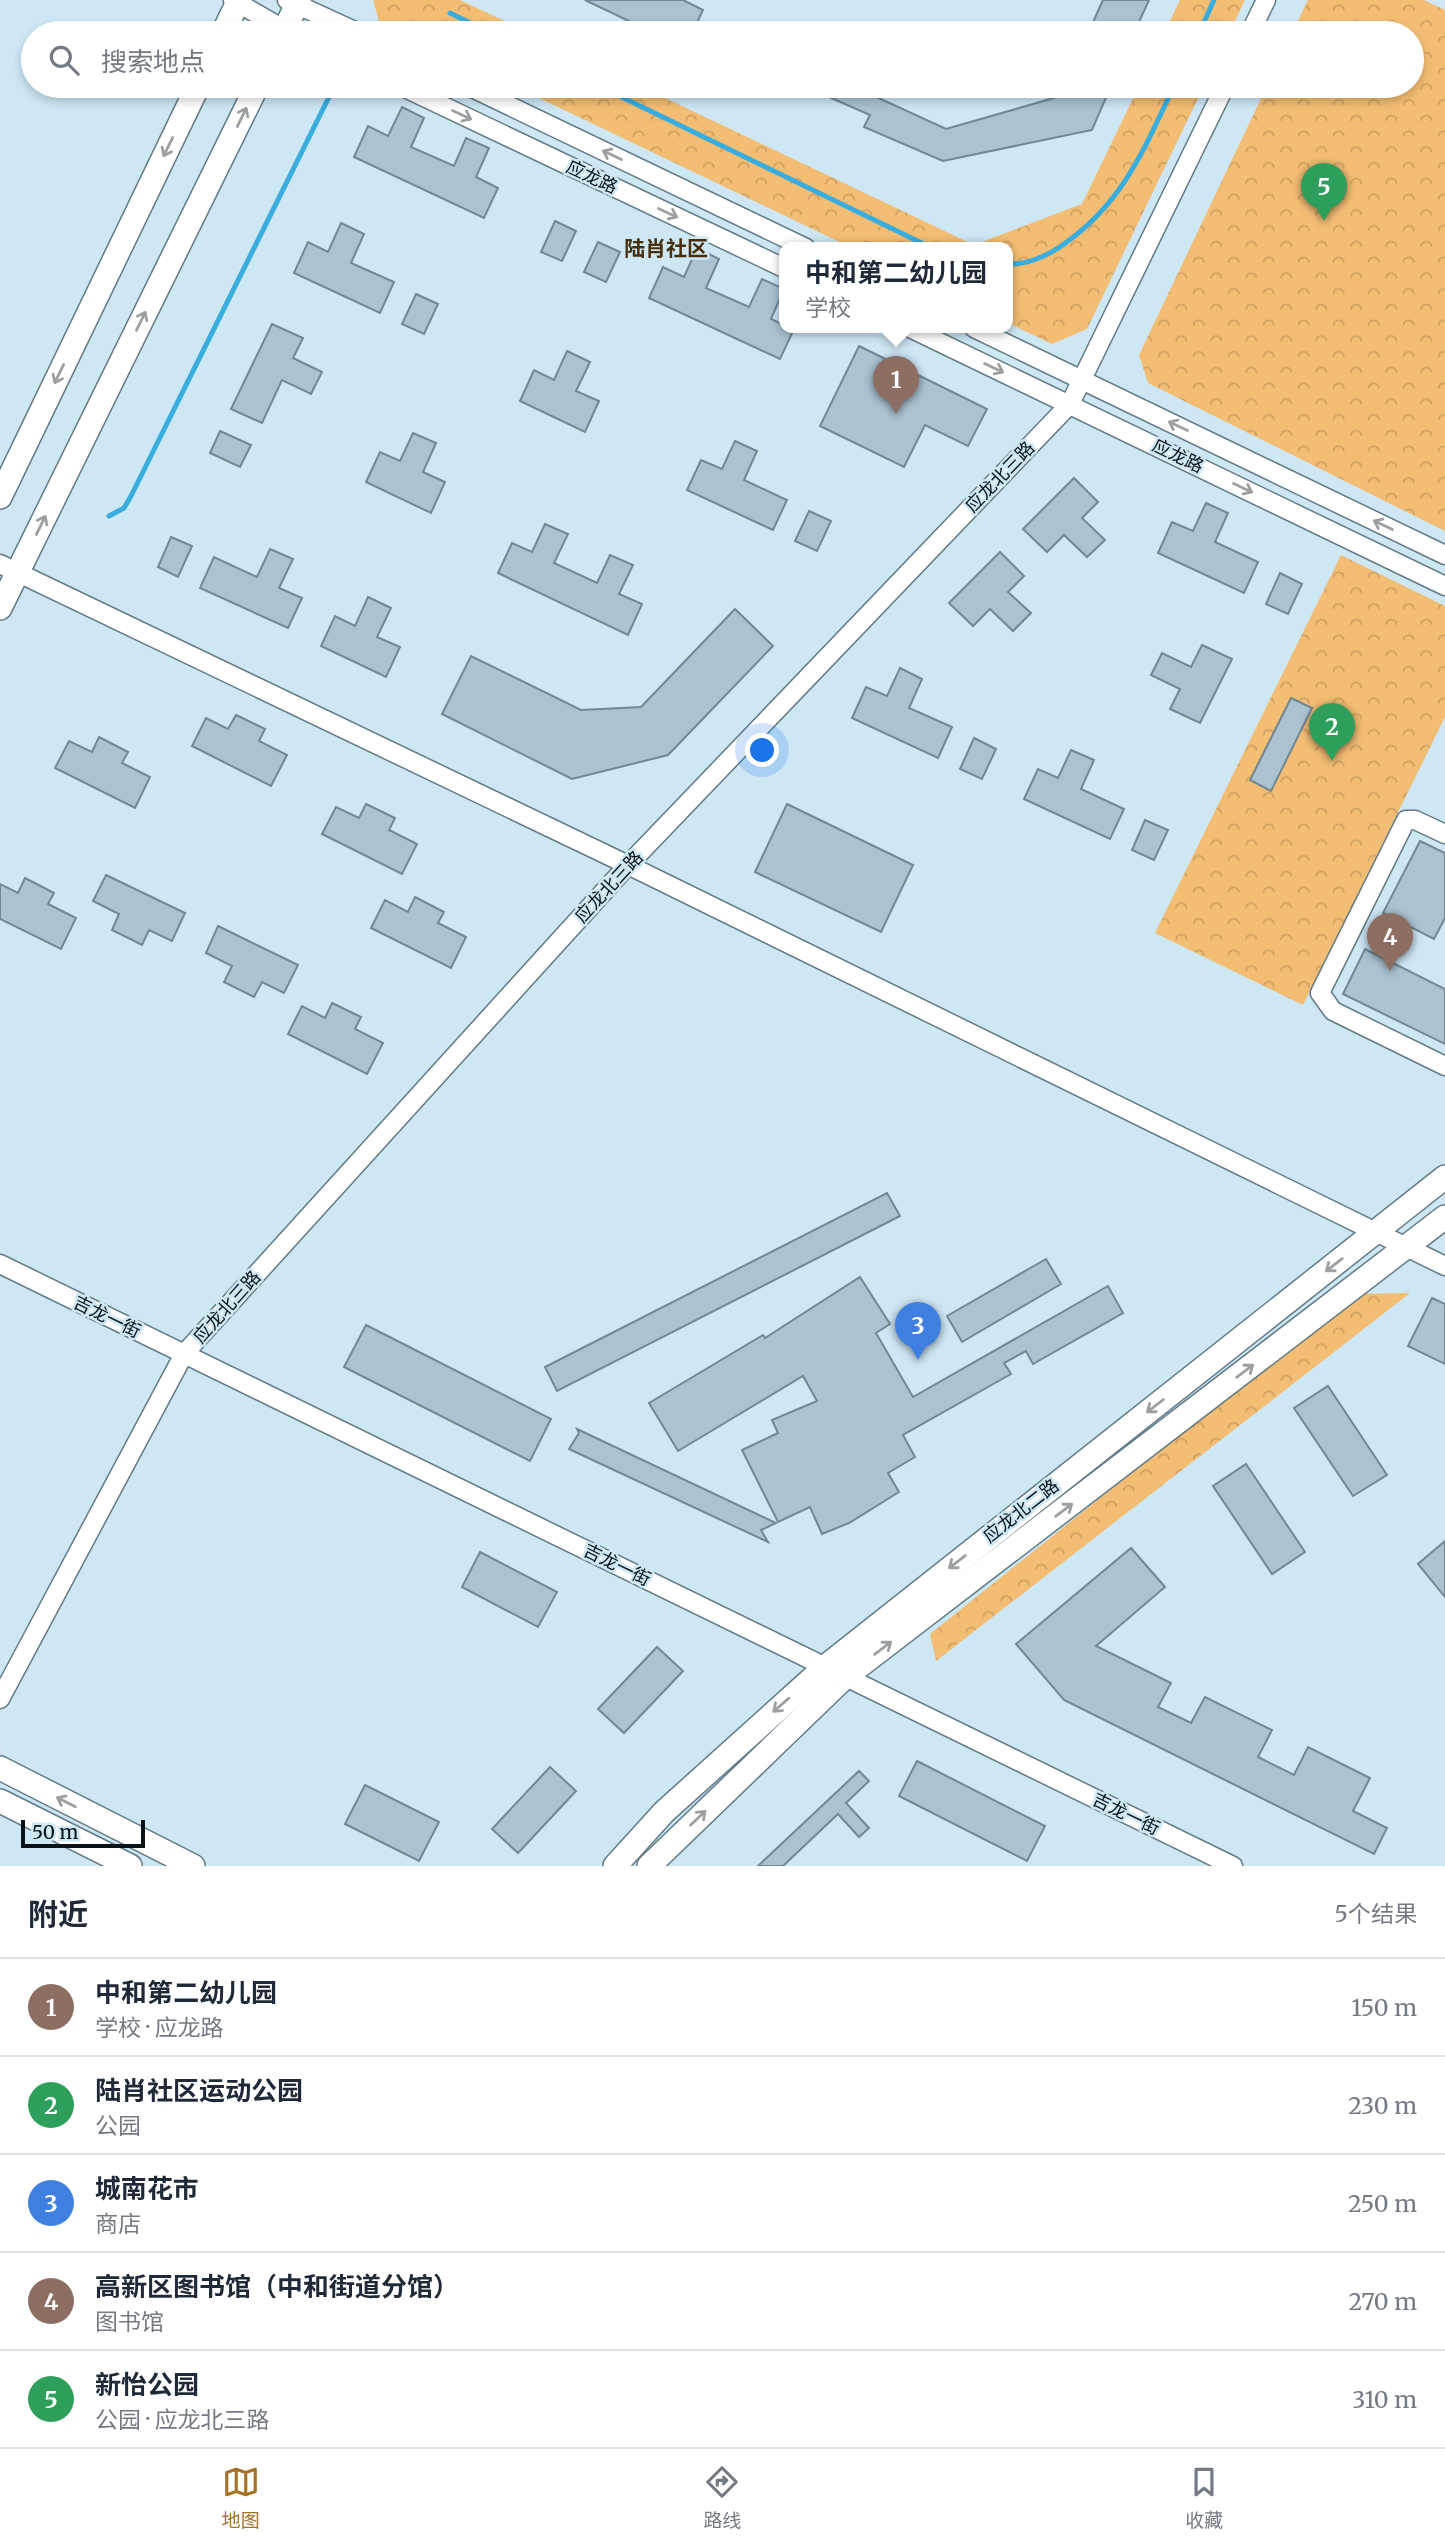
<!DOCTYPE html>
<html lang="zh">
<meta charset="utf-8">
<style>
:root{--surface:#fff;--page:#f6f6f7;--text:#1f2937;--muted:#747a83;--line:#e0e1e3;--accent:#a47329}
body{margin:0;font-family:Merriweather,"Noto Sans SC",serif;background:var(--page);color:var(--text)}
.scale{position:absolute;left:21px;bottom:18px;width:124px;box-sizing:border-box;padding-left:7px;border:4px solid #091217;border-top:0;font-size:19px;line-height:24px;white-space:nowrap;color:#091217;-webkit-text-stroke:5px #cde7f5;paint-order:stroke}
.you{position:absolute;left:763px;top:751px;width:24px;height:24px;margin:-18px;border:5px solid #fff;border-radius:50%;background:#1a73e8;box-shadow:0 0 0 10px #1a73e833}
.badge{display:grid;place-items:center;width:46px;height:46px;border-radius:50%;background:var(--accent);color:#fff;font-size:23px;font-weight:700}
.pin{position:absolute;translate:-50% -58px;filter:drop-shadow(0 2px 4px #0008)}
.pin::after{content:'';position:absolute;top:37px;width:24px;height:21px;background:inherit;clip-path:polygon(0 0,100% 0,50% 100%)}
.popup{position:absolute;left:779px;top:242px;width:234px;height:91px;box-sizing:border-box;display:grid;place-content:center;border-radius:14px;background:var(--surface);filter:drop-shadow(0 2px 5px #0005);font-size:23px;white-space:nowrap;color:var(--muted)}
.popup b{font-size:26px;color:var(--text)}
.popup::after{content:'';position:absolute;left:50%;top:100%;margin-left:-14px;border:14px solid transparent;border-top-color:var(--surface)}
.list{margin:0;padding:0;list-style:none}
h2{display:flex;justify-content:space-between;align-items:center;height:91px;margin:0;padding:0 28px;font-size:30px}
h2 small{font-size:23px;font-weight:400;color:var(--muted)}
.list li{display:grid;grid-template-columns:46px 1fr auto;gap:21px;align-items:center;box-sizing:border-box;height:98px;padding:0 28px;border-top:2px solid var(--line)}
.list b{display:block;font-size:26px;white-space:nowrap}
.list p{margin:0;font-size:23px;white-space:nowrap;color:var(--muted)}
.list em{font-size:23px;font-style:normal;color:var(--muted)}
.icon{flex:none;width:38px;height:38px;fill:none;stroke:currentColor;stroke-width:2;stroke-linecap:round;stroke-linejoin:round}
.map{position:relative;flex:none;width:1445px;height:1866px;overflow:hidden}
.search{position:absolute;background:var(--surface);box-shadow:0 4px 10px #0003;left:21px;right:21px;top:21px;height:77px;display:flex;align-items:center;gap:18px;box-sizing:border-box;padding:0 24px;border-radius:38px;color:var(--muted);font-size:26px}
.sheet{height:581px;background:var(--surface)}
nav{display:flex;justify-content:space-around;align-items:center;box-sizing:border-box;height:98px;border-top:2px solid var(--line);background:var(--surface);font-size:19px;color:var(--muted)}
nav a{display:grid;justify-items:center;gap:4px}
nav .on{color:var(--accent)}
.map>svg:first-child{display:block}
.park{fill:url(#park-crowns)}
.lines{fill:none;stroke-linecap:round;stroke-linejoin:round}
.stream{stroke:#3aaddf;stroke-width:5}
.building{fill:#aac3d1;stroke:#708895;stroke-width:2}
.minor-casing{stroke:#627a86;stroke-width:21}
.major-casing{stroke:#627a86;stroke-width:26}
.minor{stroke:#fff;stroke-width:18}
.major{stroke:#fff;stroke-width:23}
.oneway{stroke:#9da0a2}
.labels{text-anchor:middle;stroke-width:5;stroke-linejoin:round;paint-order:stroke}
.street-label{font-size:18px;fill:#091217;stroke:#cde7f5}
.quarter-label{font-size:21px;font-weight:bold;fill:#472f0b;stroke:#cde7f5}
</style>
<div class="map">
<svg width="1445" height="1866" viewBox="0 0 1445 1866">
<defs>
<pattern id="park-crowns" width="20" height="18" patternUnits="userSpaceOnUse" patternTransform="scale(1.75)"><rect width="20" height="18" fill="#f3bd73"/><path d="M2 6a3 3 0 1 1 6 0M12 15a3 3 0 1 1 6 0" fill="none" stroke="#cfa163"/></pattern>
</defs>
<rect width="100%" height="100%" fill="#cde7f5"/>
<g class="park">
<path d="M373,0H460L530,33H405L379,21Z"/>
<path d="M1180,0H1245L1229,33H1164Z"/>
<path d="M1308,0H1424L1445,10V531L1148,383L1139,355L1267,86H1412V33H1292Z"/>
<path d="M514,86H640L974,245L1082,204L1139,86H1204L1087,329L1052,344L1008,323V248H852Z"/>
<path d="M1341,555L1445,606V717L1303,1005L1155,933Z"/>
<path d="M1410,1293L936,1661L930,1634L1355,1294Z"/>
</g>
<g class="lines">
<g class="stream">
<path d="M450,13L491,33"/>
<path d="M1199,33L1214,0"/>
<path d="M599,86L932,248"/>
<path d="M1008,264C1027,265 1049,255 1064,244C1123,203 1144,149 1174,86"/>
<path d="M109,516L124,508L131,496L331,93"/>
</g>
</g>
<g class="building">
<path d="M585,0H683L703,10L692,33H654Z"/>
<path d="M1103,0H1149L1134,33H1088Z"/>
<path d="M804,86H876L872,95L946,129L1061,96L1066,86H1111L1092,130L943,161L864,127L870,115Z"/>
<path d="M402,107L424,118L411,147L454,166L466,138L489,148L476,177L498,188L484,218L354,157L368,126L388,136Z"/>
<path d="M555,221L576,231L562,261L541,252Z"/>
<path d="M341,223L364,234L351,263L394,282L380,313L294,273L308,242L328,252Z"/>
<path d="M598,242L620,252L606,282L584,272Z"/>
<path d="M697,248L719,259L706,288L749,307L762,279L784,289L771,319L784,325V328L794,329L780,359L649,298L663,267L684,277Z"/>
<path d="M416,294L438,304L424,334L402,324Z"/>
<path d="M272,324L303,338L293,358L322,372L311,394L282,380L262,423L231,409Z"/>
<path d="M859,346L987,409L968,446L925,425L904,467L820,426Z"/>
<path d="M567,351L590,362L576,391L599,401L585,432L520,401L534,370L554,380Z"/>
<path d="M220,431L251,445L240,467L210,453Z"/>
<path d="M413,433L436,443L423,472L445,482L431,513L366,482L380,452L400,461Z"/>
<path d="M735,441L757,451L744,480L787,500L773,530L687,490L701,460L722,469Z"/>
<path d="M1074,478L1098,502L1082,518L1105,540L1087,557L1064,535L1047,552L1023,529Z"/>
<path d="M1206,503L1228,513L1215,542L1258,562L1244,593L1158,553L1172,522L1193,531Z"/>
<path d="M809,511L831,521L817,551L795,541Z"/>
<path d="M545,524L568,534L554,563L597,583L610,555L633,565L619,594L642,604L628,635L498,573L512,543L532,552Z"/>
<path d="M171,537L192,546L178,577L158,567Z"/>
<path d="M270,549L293,559L279,588L302,598L288,628L200,588L214,557L257,577Z"/>
<path d="M1000,552L1024,576L1008,592L1031,613L1013,631L990,609L973,626L949,603Z"/>
<path d="M1280,573L1302,584L1288,614L1266,604Z"/>
<path d="M368,597L391,608L377,637L400,647L386,677L321,646L335,616L355,626Z"/>
<path d="M735,609L773,646L668,755L572,779L442,714L471,656L581,710L641,707Z"/>
<path d="M1202,645L1232,659L1200,723L1170,709L1180,689L1151,675L1162,653L1191,667Z"/>
<path d="M900,668L922,679L909,708L952,727L938,758L852,718L866,687L887,696Z"/>
<path d="M1291,698L1312,708L1271,791L1250,780Z"/>
<path d="M236,715L265,729L259,741L287,755L271,786L192,746L206,718L228,729Z"/>
<path d="M99,737L128,752L122,763L150,777L135,808L55,768L69,741L92,752Z"/>
<path d="M974,738L996,749L982,779L960,769Z"/>
<path d="M1071,750L1094,760L1081,789L1124,809L1110,839L1024,799L1038,769L1058,778Z"/>
<path d="M366,804L395,818L389,830L417,844L402,874L322,834L336,807L359,818Z"/>
<path d="M787,804L913,865L881,932L755,872Z"/>
<path d="M1145,820L1168,830L1154,860L1132,850Z"/>
<path d="M1420,841L1445,853V918L1434,939L1383,913Z"/>
<path d="M106,875L185,913L172,941L149,930L142,945L112,930L119,914L93,901Z"/>
<path d="M25,878L54,893L48,904L76,918L61,949L0,919V884L18,893Z"/>
<path d="M415,897L444,912L438,923L466,937L451,968L371,928L385,900L408,912Z"/>
<path d="M218,926L298,965L284,993L262,982L254,997L224,982L232,966L206,953Z"/>
<path d="M1365,949L1445,989V1044L1343,994Z"/>
<path d="M332,1003L361,1017L355,1029L383,1043L367,1074L288,1034L302,1006L325,1018Z"/>
<path d="M887,1193L900,1216L557,1391L545,1367Z"/>
<path d="M1046,1259L1061,1284L962,1342L947,1316Z"/>
<path d="M860,1277L890,1324L876,1333L913,1397L1108,1286L1123,1313L1033,1364L1026,1351L1004,1363L1011,1374L903,1435L915,1457L888,1473L899,1492L849,1523L822,1534L810,1507L778,1522L742,1450L778,1433L772,1420L817,1401L803,1376L678,1451L649,1403L763,1335L765,1338Z"/>
<path d="M1432,1298L1445,1304V1364L1408,1346Z"/>
<path d="M366,1325L551,1419L530,1461L344,1367Z"/>
<path d="M1328,1386L1387,1475L1353,1496L1294,1408Z"/>
<path d="M577,1429L776,1523L761,1530L768,1542L569,1449L579,1433Z"/>
<path d="M1246,1464L1305,1552L1272,1574L1213,1486Z"/>
<path d="M1445,1541V1597L1418,1564Z"/>
<path d="M1131,1548L1165,1587L1096,1646L1171,1683L1158,1707L1191,1723L1205,1697L1272,1730L1258,1757L1294,1775L1308,1747L1370,1778L1353,1811L1387,1828L1374,1854L1064,1700L1016,1644Z"/>
<path d="M480,1552L557,1592L538,1627L462,1587Z"/>
<path d="M657,1647L683,1671L624,1733L598,1709Z"/>
<path d="M917,1761L1045,1826L1027,1861L899,1796Z"/>
<path d="M550,1767L576,1791L518,1853L492,1829Z"/>
<path d="M859,1771L869,1781L846,1803L869,1828L859,1837L838,1814L783,1866H758Z"/>
<path d="M365,1785L439,1822L419,1861L345,1824Z"/>
</g>
<g class="lines">
<g class="minor-casing">
<g id="minor">
<path d="M233,0L290,33"/>
<path d="M287,0L359,33"/>
<path d="M1250,33L1266,0"/>
<path d="M401,86L784,268"/>
<path d="M468,86L806,248"/>
<path d="M910,328L1445,586"/>
<path d="M974,328L1445,555"/>
<path d="M0,564L628,865L1445,1266"/>
<path d="M1445,834L1415,820H1406L1320,993L1333,1011L1445,1066"/>
<path d="M0,1264L1233,1866"/>
<path d="M0,1699L184,1354L628,865L1070,404L1225,86"/>
</g>
</g>
<g class="major-casing">
<g id="major">
<path d="M223,33L239,0"/>
<path d="M283,33L299,0"/>
<path d="M0,497L198,86"/>
<path d="M0,608L257,86"/>
<path d="M0,1768L193,1866"/>
<path d="M0,1801L130,1866"/>
<path d="M615,1866L664,1812L825,1667L1445,1177"/>
<path d="M649,1866L845,1677L1445,1217"/>
</g>
</g>
<use href="#minor" class="minor"/>
<use href="#major" class="major"/>
</g>
<defs><path id="oneway-shaft" d="M-6 0H5M1.5-3L5.5 0L1.5 3" fill="none" stroke-width="1.6" stroke-linecap="round" stroke-linejoin="round" transform="scale(1.75)"/></defs>
<g class="oneway">
<use href="#oneway-shaft" transform="translate(462 115) rotate(25)"/>
<use href="#oneway-shaft" transform="translate(242 117) rotate(-64)"/>
<use href="#oneway-shaft" transform="translate(168 147) rotate(116)"/>
<use href="#oneway-shaft" transform="translate(612 155) rotate(-154)"/>
<use href="#oneway-shaft" transform="translate(668 213) rotate(25)"/>
<use href="#oneway-shaft" transform="translate(141 321) rotate(-64)"/>
<use href="#oneway-shaft" transform="translate(994 368) rotate(25)"/>
<use href="#oneway-shaft" transform="translate(59 374) rotate(116)"/>
<use href="#oneway-shaft" transform="translate(1178 426) rotate(-154)"/>
<use href="#oneway-shaft" transform="translate(1243 488) rotate(26)"/>
<use href="#oneway-shaft" transform="translate(41 525) rotate(-64)"/>
<use href="#oneway-shaft" transform="translate(1383 525) rotate(-154)"/>
<use href="#oneway-shaft" transform="translate(1334 1265) rotate(142)"/>
<use href="#oneway-shaft" transform="translate(1245 1371) rotate(-37)"/>
<use href="#oneway-shaft" transform="translate(1155 1406) rotate(142)"/>
<use href="#oneway-shaft" transform="translate(1064 1510) rotate(-37)"/>
<use href="#oneway-shaft" transform="translate(957 1562) rotate(142)"/>
<use href="#oneway-shaft" transform="translate(883 1648) rotate(-37)"/>
<use href="#oneway-shaft" transform="translate(781 1705) rotate(139)"/>
<use href="#oneway-shaft" transform="translate(66 1802) rotate(-153)"/>
<use href="#oneway-shaft" transform="translate(698 1818) rotate(-44)"/>
</g>
<g class="labels">
<g class="street-label">
<text transform="translate(592 177) rotate(25)" y="6">应龙路</text>
<text transform="translate(1178 456) rotate(26)" y="6">应龙路</text>
<text transform="translate(1000 477) rotate(-46)" y="6">应龙北三路</text>
<text transform="translate(609 887) rotate(-47)" y="6">应龙北三路</text>
<text transform="translate(227 1307) rotate(-48)" y="6">应龙北三路</text>
<text transform="translate(107 1317) rotate(26)" y="6">吉龙一街</text>
<text transform="translate(1021 1511) rotate(-38)" y="6">应龙北二路</text>
<text transform="translate(617 1565) rotate(26)" y="6">吉龙一街</text>
<text transform="translate(1126 1814) rotate(26)" y="6">吉龙一街</text>
</g>
<g class="quarter-label">
<text x="666" y="256">陆肖社区</text>
</g>
</g>
</svg>
<div class="scale">50 m</div>
<div class="you"></div>
<div class="pin badge" style="left:896px;top:414px;background:#8d6e63">1</div>
<div class="popup"><b>中和第二幼儿园</b>学校</div>
<div class="pin badge" style="left:1332px;top:761px;background:#2e9e5b">2</div>
<div class="pin badge" style="left:918px;top:1360px;background:#3f7fe0">3</div>
<div class="pin badge" style="left:1390px;top:971px;background:#8d6e63">4</div>
<div class="pin badge" style="left:1324px;top:221px;background:#2e9e5b">5</div>
<div class="search"><svg class="icon" aria-label="search" viewBox="0 0 24 24"><circle cx="10" cy="10" r="6"/><path d="M15 15l6 6"/></svg>搜索地点</div>
</div>
<section class="sheet">
<h2>附近<small>5个结果</small></h2>
<ul class="list">
<li><span class="badge" style="background:#8d6e63">1</span><div><b>中和第二幼儿园</b><p>学校 · 应龙路</p></div><em>150 m</em></li>
<li><span class="badge" style="background:#2e9e5b">2</span><div><b>陆肖社区运动公园</b><p>公园</p></div><em>230 m</em></li>
<li><span class="badge" style="background:#3f7fe0">3</span><div><b>城南花市</b><p>商店</p></div><em>250 m</em></li>
<li><span class="badge" style="background:#8d6e63">4</span><div><b>高新区图书馆（中和街道分馆）</b><p>图书馆</p></div><em>270 m</em></li>
<li><span class="badge" style="background:#2e9e5b">5</span><div><b>新怡公园</b><p>公园 · 应龙北三路</p></div><em>310 m</em></li>
</ul>
</section>
<nav>
<a class="on"><svg class="icon" aria-label="map" viewBox="0 0 24 24"><path d="M3 6l6-2 6 2 6-2v14l-6 2-6-2-6 2zM9 4v14M15 6v14"/></svg>地图</a>
<a><svg class="icon" aria-label="directions" viewBox="0 0 24 24"><path d="M12 3l9 9-9 9-9-9zM9 14v-3h6M13 9l2 2-2 2"/></svg>路线</a>
<a><svg class="icon" aria-label="saved" viewBox="0 0 24 24"><path d="M7 4h10v16l-5-4-5 4z"/></svg>收藏</a>
</nav>
